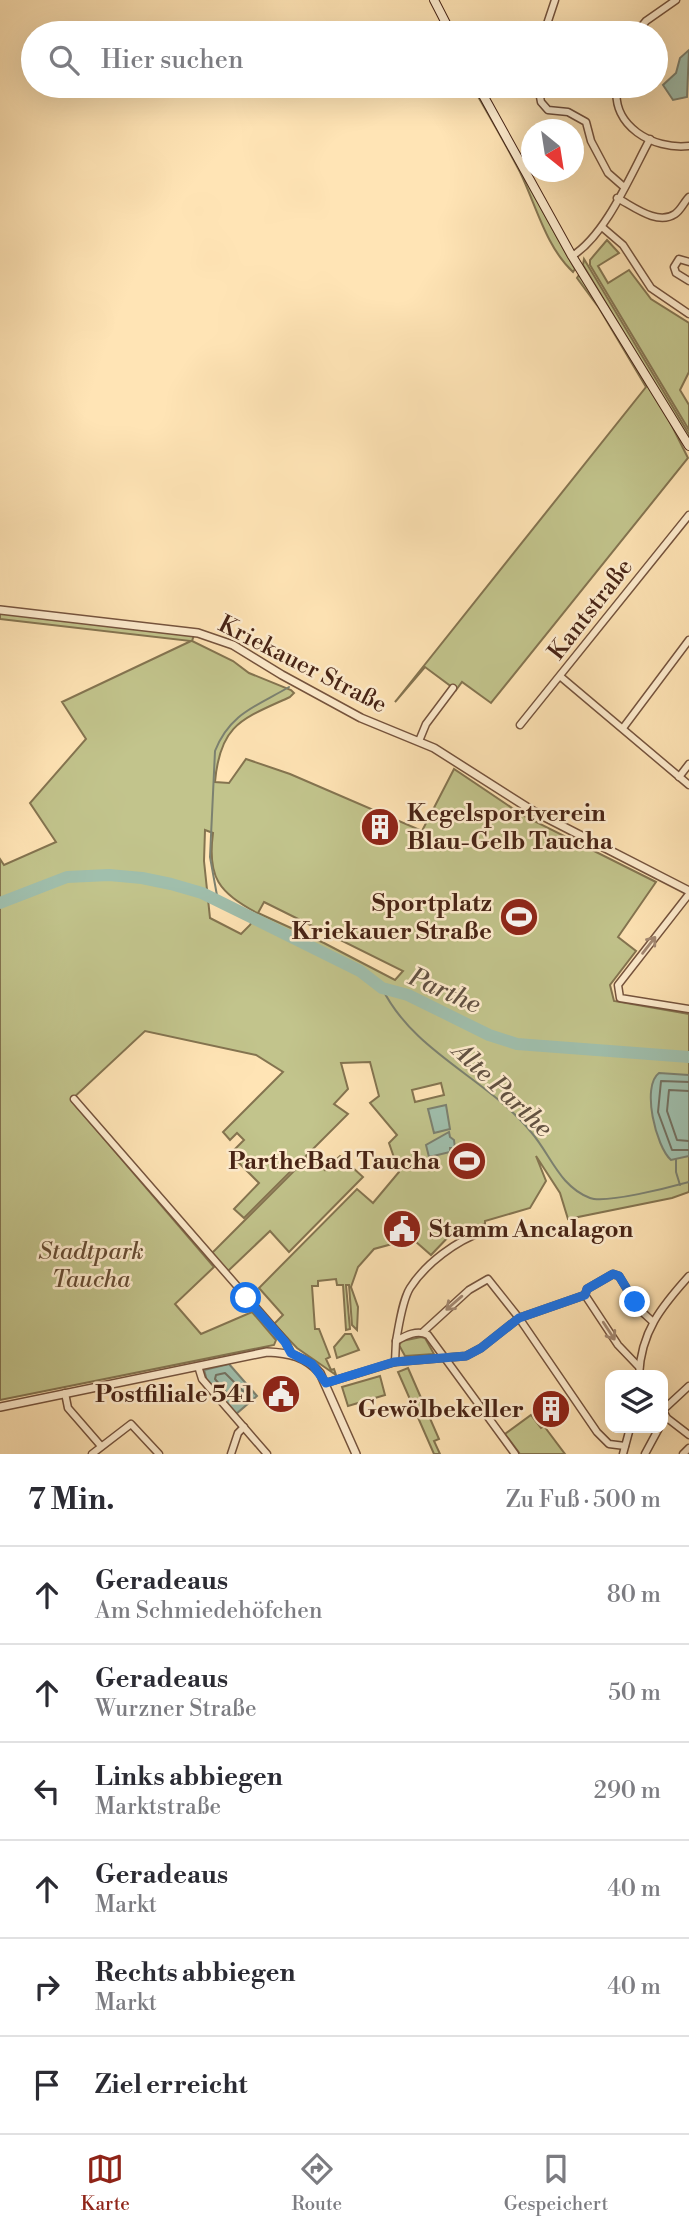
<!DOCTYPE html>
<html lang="de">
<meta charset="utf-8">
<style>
:root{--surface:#fff;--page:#f2f2f3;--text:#2b2b33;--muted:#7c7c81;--line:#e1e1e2;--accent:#8f2418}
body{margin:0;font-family:"Libre Bodoni",serif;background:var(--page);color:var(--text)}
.controls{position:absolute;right:21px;bottom:21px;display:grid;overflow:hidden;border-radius:14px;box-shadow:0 7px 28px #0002}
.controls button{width:63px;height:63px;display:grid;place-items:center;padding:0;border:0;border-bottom:2px solid var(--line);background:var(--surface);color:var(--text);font:35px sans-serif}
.compass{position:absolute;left:521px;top:119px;width:63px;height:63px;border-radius:50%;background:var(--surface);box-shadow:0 7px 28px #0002;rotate:150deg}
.stop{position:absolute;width:21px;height:21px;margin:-16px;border:5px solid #1a73e8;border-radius:50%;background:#fff}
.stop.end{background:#1a73e8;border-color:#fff;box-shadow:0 2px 7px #0008}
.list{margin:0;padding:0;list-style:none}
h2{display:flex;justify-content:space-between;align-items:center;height:91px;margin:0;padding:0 28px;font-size:30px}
h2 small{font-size:23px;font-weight:400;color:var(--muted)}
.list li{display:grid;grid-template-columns:46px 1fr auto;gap:21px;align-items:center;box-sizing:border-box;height:98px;padding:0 28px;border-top:2px solid var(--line)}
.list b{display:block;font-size:26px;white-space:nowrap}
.list p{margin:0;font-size:23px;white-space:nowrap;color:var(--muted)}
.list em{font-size:23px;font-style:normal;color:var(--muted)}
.icon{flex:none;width:38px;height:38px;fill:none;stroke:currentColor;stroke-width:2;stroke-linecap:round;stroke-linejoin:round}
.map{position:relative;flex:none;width:689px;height:1454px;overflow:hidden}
.search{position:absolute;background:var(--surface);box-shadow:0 7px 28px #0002;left:21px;right:21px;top:21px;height:77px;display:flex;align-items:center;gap:18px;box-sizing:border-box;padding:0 24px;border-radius:38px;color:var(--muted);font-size:26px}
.sheet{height:679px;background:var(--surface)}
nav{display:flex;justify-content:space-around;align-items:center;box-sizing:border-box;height:98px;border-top:2px solid var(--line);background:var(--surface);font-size:19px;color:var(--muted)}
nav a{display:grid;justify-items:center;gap:4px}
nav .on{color:var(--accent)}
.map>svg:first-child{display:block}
.green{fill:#c2c48c;stroke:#847450;stroke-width:2;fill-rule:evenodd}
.water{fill:#a0bfad;stroke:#7c8170;stroke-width:2}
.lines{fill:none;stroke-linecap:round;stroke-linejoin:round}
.shore{stroke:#747161;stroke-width:2}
.stream{stroke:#7c8170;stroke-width:2}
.river{stroke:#a0bfad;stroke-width:12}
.minor-casing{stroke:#75533d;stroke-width:9}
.tertiary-casing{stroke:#75533d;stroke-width:10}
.secondary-casing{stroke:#472315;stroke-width:10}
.minor{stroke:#ffedcf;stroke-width:6}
.tertiary{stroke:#ffedcf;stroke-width:7}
.secondary{stroke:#ffedcf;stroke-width:8}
.oneway{stroke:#a38872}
.route{stroke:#1a73e8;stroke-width:9}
.labels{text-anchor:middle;stroke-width:5;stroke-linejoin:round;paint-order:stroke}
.street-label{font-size:24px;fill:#472315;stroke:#ffedcf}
.poi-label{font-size:24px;font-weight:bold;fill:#472315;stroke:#ffedcf;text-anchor:end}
.park-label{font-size:24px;font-style:italic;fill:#664b33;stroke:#ffedcf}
.water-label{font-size:26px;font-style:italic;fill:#625243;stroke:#ffedcf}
</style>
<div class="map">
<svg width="689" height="1454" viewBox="0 0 689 1454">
<rect width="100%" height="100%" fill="#ffe4b5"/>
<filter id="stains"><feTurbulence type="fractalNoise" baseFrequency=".00286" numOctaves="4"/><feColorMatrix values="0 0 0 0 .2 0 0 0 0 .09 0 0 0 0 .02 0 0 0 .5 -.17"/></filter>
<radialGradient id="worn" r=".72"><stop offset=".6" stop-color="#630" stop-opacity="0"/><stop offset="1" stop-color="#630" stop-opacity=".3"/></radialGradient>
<g class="green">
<path d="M472,86H475C509,147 541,209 575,269L573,272C546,247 536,205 520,172C505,143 488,114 472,86Z"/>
<path d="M607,240L619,253L598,266L608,283L629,270L651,299L689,323V372L680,390L689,405V430L590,265V260Z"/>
<path d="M584,259L689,434V441L583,265Z"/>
<path d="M579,275L593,293L669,420L688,458L491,703L462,682L456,690L425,667L395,702L646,387L599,308L577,278Z"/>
<path d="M0,613L194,635L192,641L233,661L249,673L291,690L294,693L290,697C242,719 220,724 215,782L229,783L246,759L290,774L422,831L454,769L524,816L656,882L618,937L636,951L610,985L614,1001L689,1014V1192L672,1198L568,1219L560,1193L536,1156L546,1181L530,1208L485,1221V1224L453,1232L431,1255L399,1227L393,1233L397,1238L392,1244L374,1249L358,1267L351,1287L358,1307L357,1330L352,1325L349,1285H346L350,1329L346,1330L343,1285H337L336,1279L318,1281V1286H312L315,1329H319L330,1357L326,1359L331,1370L334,1369L336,1375L297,1348L274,1324L283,1315L259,1288L357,1189L373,1203L399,1172L389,1143L397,1135L370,1103L379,1096L370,1062L341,1063L348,1089L334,1104L348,1114L244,1218L234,1209L259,1183L230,1154L244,1140L237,1133L230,1140L223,1132L283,1072L256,1055L145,1031L71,1100L214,1267L175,1304L201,1334L252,1312L276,1340L274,1345L0,1400V859L4,865L56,842L30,803L86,739L62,702L191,641L0,619ZM205,830L213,833C207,878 219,892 257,913L250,925L241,934L210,918L204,861ZM264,902L403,971L395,980L324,943L258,913ZM441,1083L444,1095L415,1102L412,1090Z"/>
<path d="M310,1155L325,1170L340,1156L363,1177L289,1252L270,1231L227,1272L212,1253Z"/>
<path d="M345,1334H351L359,1350L337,1358L334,1347Z"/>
<path d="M421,1337L425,1338L434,1354L405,1356L399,1345L402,1341Z"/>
<path d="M408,1368L439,1439L434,1441L440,1454H434L398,1372Z"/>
<path d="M380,1376L385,1395L348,1406L342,1387Z"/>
<path d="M531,1415L541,1428L544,1426L565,1454H520L505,1434Z"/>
</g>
<g class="water">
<path d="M689,50L687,97L673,100L663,85L676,73L680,58Z"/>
<path d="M659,1073L689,1075V1156L671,1160C656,1147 641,1086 659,1073Z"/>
<path d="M446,1105L450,1129L434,1133L428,1109Z"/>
<path d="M449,1132L450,1137L454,1140L455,1148H450V1152L429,1157L426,1145Z"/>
<path d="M229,1364L257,1396L236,1414L204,1378L206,1377L204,1370Z"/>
</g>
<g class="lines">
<g class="shore">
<path d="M689,1082L661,1081L658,1112L672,1150H689"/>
<path d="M689,1091L669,1090L667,1111L677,1140L689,1141"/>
<path d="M225,1373L245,1393V1397L238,1403L234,1402L215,1379L216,1375Z"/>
</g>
<g class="stream">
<path d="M218,901L210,857L215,751C230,713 257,706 289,687"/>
<path d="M382,988C414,1053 487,1078 531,1132C551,1155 559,1186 590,1198C605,1204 671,1187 689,1182"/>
<path d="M676,1159V1172L680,1185"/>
</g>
<path class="river" d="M0,903L67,877L109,875L142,878L171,884L202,893L360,971L382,988L408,995L489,1035L517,1044L689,1057"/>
<g class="minor-casing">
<g id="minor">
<path d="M544,33L555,0"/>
<path d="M636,33L646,21L676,0"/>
<path d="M538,86L541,102L548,110L568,112L586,122L591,141L608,173L624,187"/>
<path d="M617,86C611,126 653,150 689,146"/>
<path d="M617,198C633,206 657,226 675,214C681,210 684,202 689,197"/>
<path d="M602,227L623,245L651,288L689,314"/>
<path d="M572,256C606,235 631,174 650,139"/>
<path d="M689,262L679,259L674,267L676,273L689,281"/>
<path d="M561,677L689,785"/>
<path d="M520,725L689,515"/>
<path d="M623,728L689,640"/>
<path d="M419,741L426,724L453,688"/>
<path d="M679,777L689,764"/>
<path d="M689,894L618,985L620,998L689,1009"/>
<path d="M74,1099L285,1341L291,1353"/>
<path d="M423,1332L469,1290L488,1279L519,1318L597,1432L609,1444L625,1446"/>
<path d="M396,1341C399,1326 402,1301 410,1288C426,1263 456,1241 484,1231"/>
<path d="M395,1362L396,1341C405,1336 417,1329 428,1335L515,1454"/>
<path d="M198,1366L202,1379L267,1454"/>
<path d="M639,1367L618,1345L585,1295L587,1289L613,1274L619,1276L639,1309L652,1321"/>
<path d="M639,1375C641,1332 661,1307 689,1276"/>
<path d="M326,1383L395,1362L466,1356L481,1348L519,1318L585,1295"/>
<path d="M65,1393L68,1408L101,1446"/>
<path d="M663,1410L689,1386"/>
<path d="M663,1411L667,1418L689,1435"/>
<path d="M92,1454L131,1424L159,1454"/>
<path d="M231,1454L238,1433L244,1427"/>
<path d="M623,1454L630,1428"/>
<path d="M645,1454L659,1428"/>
<path d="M683,1454L689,1448"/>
</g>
</g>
<g class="tertiary-casing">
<g id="tertiary">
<path d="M0,610L198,633L233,645L282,675L361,718L434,748L533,811L689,891"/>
<path d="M0,1407L267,1352C289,1353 305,1356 320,1373L356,1454"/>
</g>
</g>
<g class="secondary-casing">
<g id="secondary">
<path d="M434,0L451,33"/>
<path d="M478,86L572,256L689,446"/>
</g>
</g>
<use href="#minor" class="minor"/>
<use href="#tertiary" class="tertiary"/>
<use href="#secondary" class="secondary"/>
</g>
<defs><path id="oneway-shaft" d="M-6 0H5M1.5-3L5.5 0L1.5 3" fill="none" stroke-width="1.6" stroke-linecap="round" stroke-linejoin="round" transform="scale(1.75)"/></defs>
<g class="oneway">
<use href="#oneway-shaft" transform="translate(649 945) rotate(-52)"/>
<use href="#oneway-shaft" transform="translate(454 1303) rotate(139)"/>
<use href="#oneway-shaft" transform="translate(609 1331) rotate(57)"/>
</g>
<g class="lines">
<path class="route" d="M246,1298L285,1342L291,1353L312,1364L326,1383L394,1362L466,1356L481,1348L519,1318L585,1295L587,1289L613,1274L619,1276L635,1302"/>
</g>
<defs>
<g id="building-disc" transform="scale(2.0125)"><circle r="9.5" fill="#8f2418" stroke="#ffedcf"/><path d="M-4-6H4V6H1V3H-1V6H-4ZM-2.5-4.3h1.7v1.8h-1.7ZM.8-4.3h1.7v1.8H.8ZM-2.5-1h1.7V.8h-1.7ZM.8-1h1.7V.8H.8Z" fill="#fff"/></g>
<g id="stadium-disc" transform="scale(2.0125)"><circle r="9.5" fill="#8f2418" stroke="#ffedcf"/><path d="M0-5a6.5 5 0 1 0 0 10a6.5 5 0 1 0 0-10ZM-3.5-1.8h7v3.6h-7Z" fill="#fff"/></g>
<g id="civic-disc" transform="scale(2.0125)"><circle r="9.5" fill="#8f2418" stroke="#ffedcf"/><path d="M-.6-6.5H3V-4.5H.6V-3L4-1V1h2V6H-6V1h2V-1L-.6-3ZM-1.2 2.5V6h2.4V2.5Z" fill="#fff"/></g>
</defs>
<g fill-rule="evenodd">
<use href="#building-disc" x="380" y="827"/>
<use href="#stadium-disc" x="519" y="917"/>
<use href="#stadium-disc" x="467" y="1161"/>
<use href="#civic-disc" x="402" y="1229"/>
<use href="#civic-disc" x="281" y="1394"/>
<use href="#building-disc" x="551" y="1409"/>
</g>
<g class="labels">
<g class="street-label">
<text transform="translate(590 609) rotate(-52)" y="8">Kantstraße</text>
<text transform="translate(303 664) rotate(27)" y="8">Kriekauer Straße</text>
</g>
<g class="poi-label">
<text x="407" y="821" text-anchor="start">Kegelsportverein<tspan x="407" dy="28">Blau-Gelb Taucha</tspan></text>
<text x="492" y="911">Sportplatz<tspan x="492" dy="28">Kriekauer Straße</tspan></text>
<text x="440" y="1169">PartheBad Taucha</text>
<text x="429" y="1237" text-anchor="start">Stamm Ancalagon</text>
<text x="254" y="1402">Postfiliale 541</text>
<text x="524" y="1417">Gewölbekeller</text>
</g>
<g class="park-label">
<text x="91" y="1259">Stadtpark<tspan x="91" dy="28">Taucha</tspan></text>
</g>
<g class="water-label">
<text transform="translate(445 990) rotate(24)" y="9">Parthe</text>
<text transform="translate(503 1089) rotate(43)" y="9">Alte Parthe</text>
</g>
</g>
<rect width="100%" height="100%" filter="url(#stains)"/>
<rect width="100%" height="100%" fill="url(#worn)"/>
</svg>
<div class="controls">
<button><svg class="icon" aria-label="layers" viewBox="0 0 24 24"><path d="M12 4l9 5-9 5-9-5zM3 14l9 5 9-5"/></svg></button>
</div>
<svg class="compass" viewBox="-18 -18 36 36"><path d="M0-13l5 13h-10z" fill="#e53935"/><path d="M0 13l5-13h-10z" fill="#7c7c81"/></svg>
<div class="stop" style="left:246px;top:1298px"></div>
<div class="stop end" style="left:635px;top:1302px"></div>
<div class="search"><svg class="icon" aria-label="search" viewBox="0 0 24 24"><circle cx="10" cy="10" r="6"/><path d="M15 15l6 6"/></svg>Hier suchen</div>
</div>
<section class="sheet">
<h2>7 Min.<small>Zu Fuß · 500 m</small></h2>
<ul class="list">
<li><svg class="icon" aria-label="ahead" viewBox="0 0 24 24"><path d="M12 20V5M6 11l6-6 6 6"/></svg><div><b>Geradeaus</b><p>Am Schmiedehöfchen</p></div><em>80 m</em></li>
<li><svg class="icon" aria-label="ahead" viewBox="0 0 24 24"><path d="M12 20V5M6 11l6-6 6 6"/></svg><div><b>Geradeaus</b><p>Wurzner Straße</p></div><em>50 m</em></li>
<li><svg class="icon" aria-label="left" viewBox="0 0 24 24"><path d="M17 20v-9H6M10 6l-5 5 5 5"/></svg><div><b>Links abbiegen</b><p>Marktstraße</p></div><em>290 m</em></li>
<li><svg class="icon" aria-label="ahead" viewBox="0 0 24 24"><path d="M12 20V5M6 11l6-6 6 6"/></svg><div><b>Geradeaus</b><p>Markt</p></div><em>40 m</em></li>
<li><svg class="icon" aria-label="right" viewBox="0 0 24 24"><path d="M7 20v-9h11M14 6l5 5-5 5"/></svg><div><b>Rechts abbiegen</b><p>Markt</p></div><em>40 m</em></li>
<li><svg class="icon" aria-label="arrive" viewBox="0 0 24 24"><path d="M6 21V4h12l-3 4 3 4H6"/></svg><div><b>Ziel erreicht</b></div></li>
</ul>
</section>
<nav>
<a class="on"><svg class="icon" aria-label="map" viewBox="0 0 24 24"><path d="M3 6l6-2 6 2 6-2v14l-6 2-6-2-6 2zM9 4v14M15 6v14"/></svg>Karte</a>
<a><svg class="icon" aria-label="directions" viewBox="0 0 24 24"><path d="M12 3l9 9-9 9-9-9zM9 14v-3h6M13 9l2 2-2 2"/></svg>Route</a>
<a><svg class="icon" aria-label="saved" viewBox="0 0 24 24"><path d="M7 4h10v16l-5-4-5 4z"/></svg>Gespeichert</a>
</nav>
